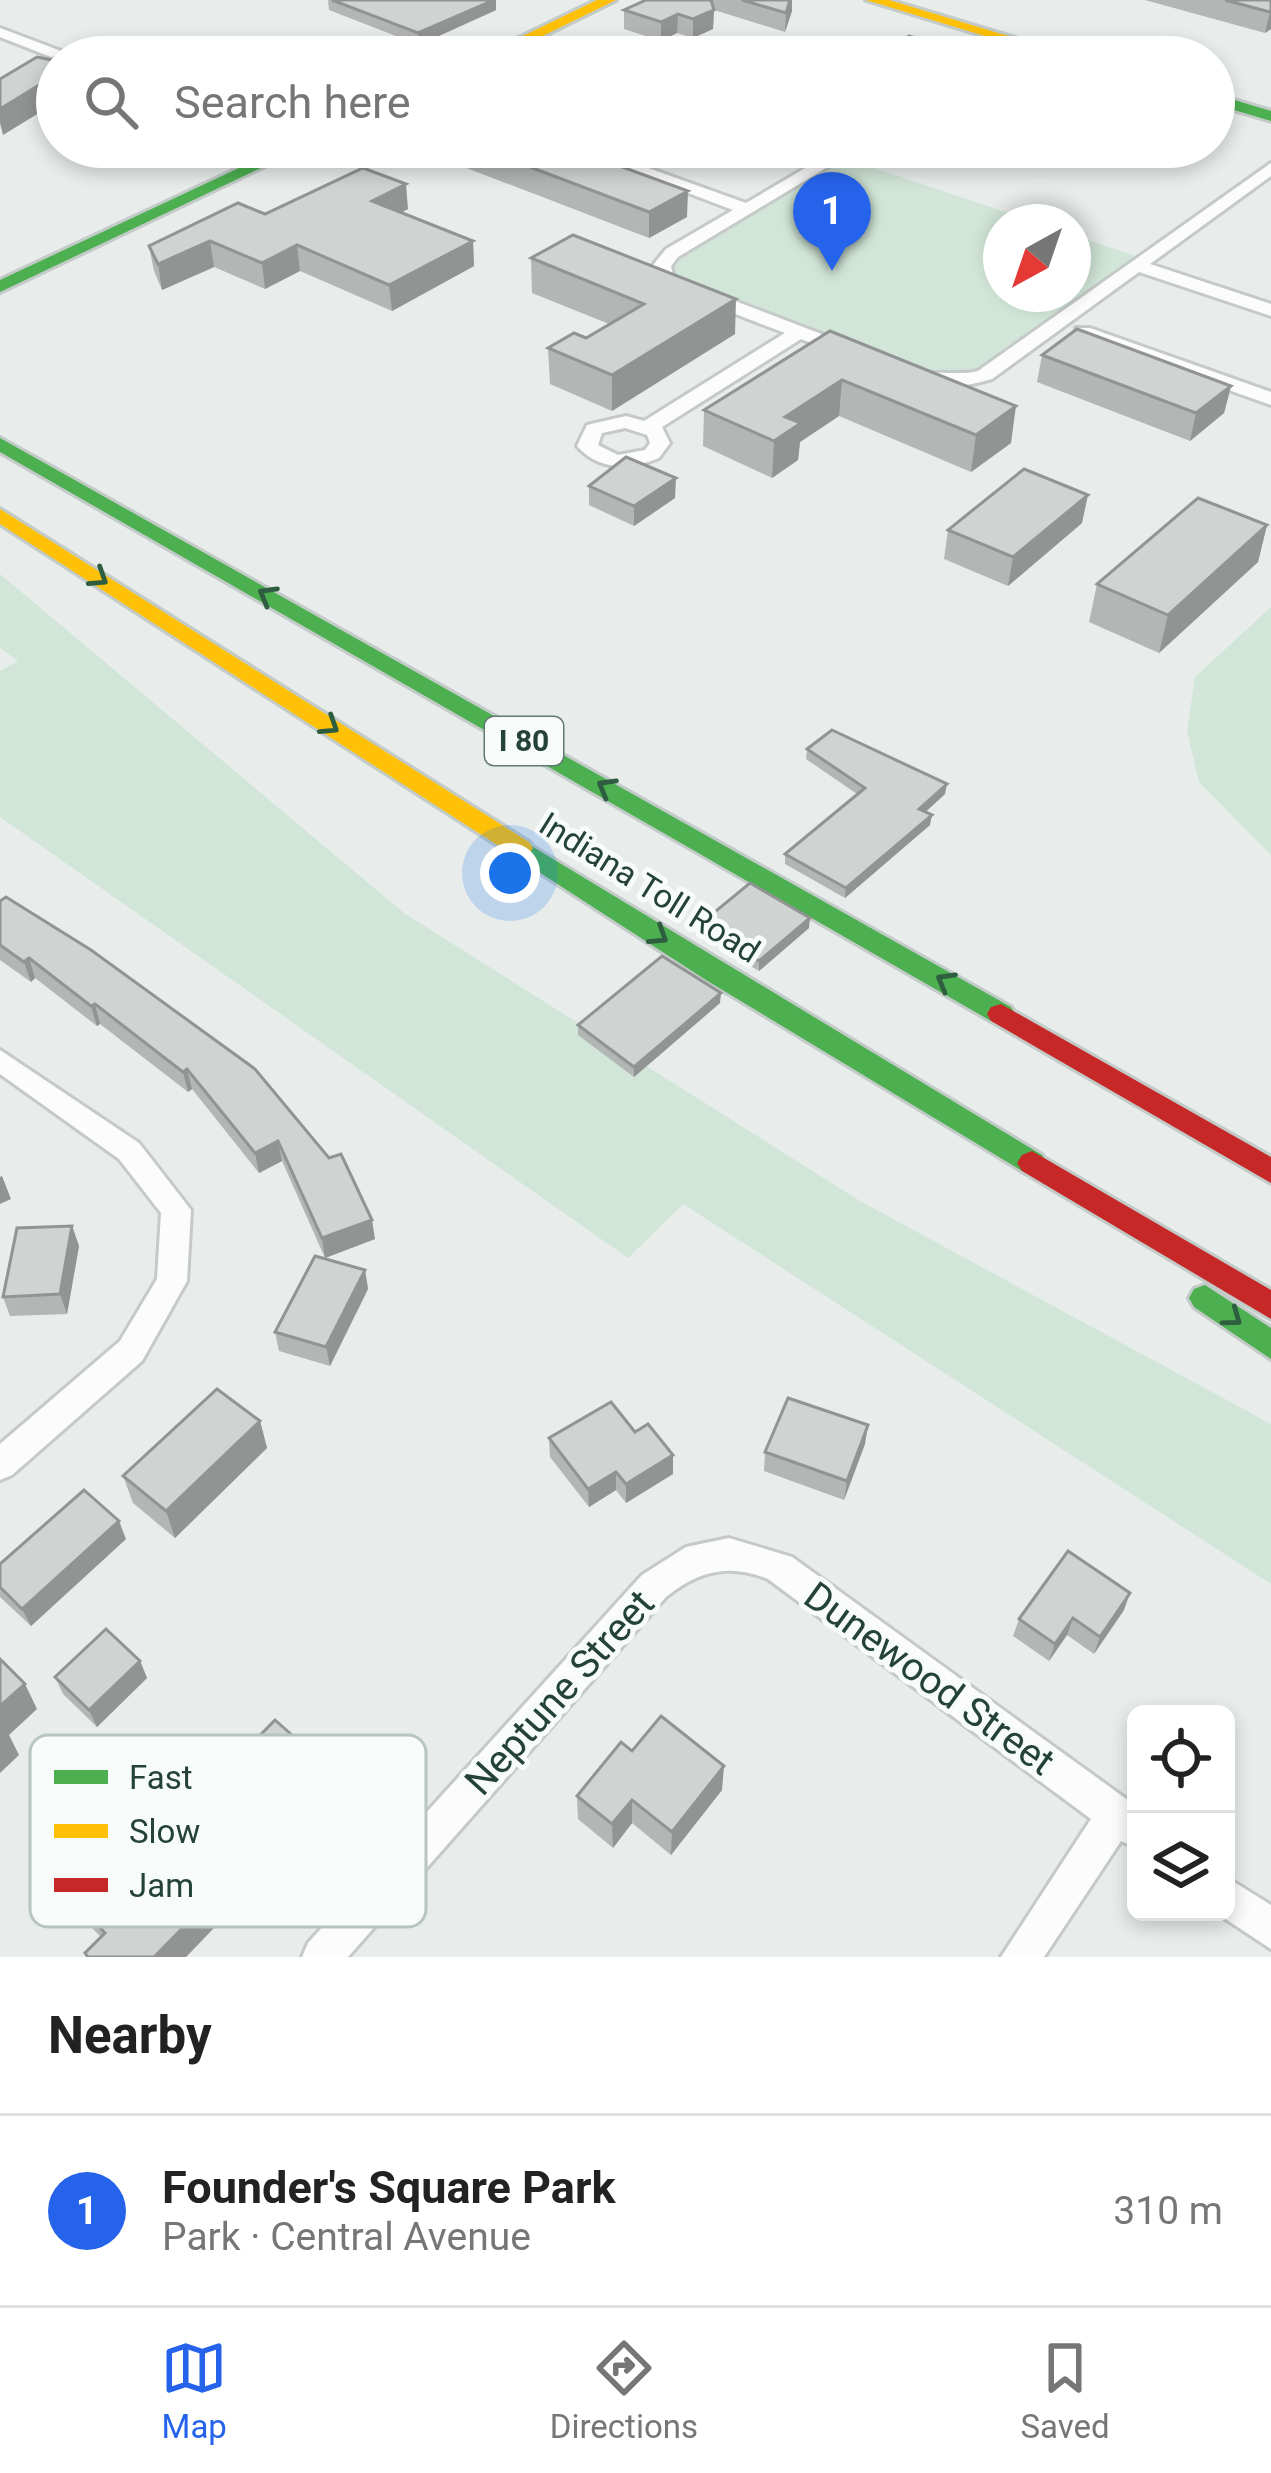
<!DOCTYPE html>
<meta charset="utf-8">
<style>
:root{--surface:#fff;--page:#f2f2f2;--text:#222;--muted:#767676;--line:#e0e0e0;--accent:#2563eb}
body{margin:0;font-family:Roboto,sans-serif;background:var(--page);color:var(--text)}
.controls{position:absolute;right:36px;bottom:36px;display:grid;overflow:hidden;border-radius:18px;box-shadow:0 6px 18px #0003}
.controls button{width:108px;height:108px;display:grid;place-items:center;padding:0;border:0;border-bottom:3px solid var(--line);background:var(--surface);color:var(--text);font:60px sans-serif}
.compass{position:absolute;left:983px;top:204px;width:108px;height:108px;border-radius:50%;background:var(--surface);box-shadow:0 6px 18px #0003;rotate:220deg}
.you{position:absolute;left:510px;top:873px;width:42px;height:42px;margin:-30px;border:9px solid #fff;border-radius:50%;background:#1a73e8;box-shadow:0 0 0 18px #1a73e833}
.badge{display:grid;place-items:center;width:78px;height:78px;border-radius:50%;background:var(--accent);color:#fff;font-size:39px;font-weight:700}
.pin{position:absolute;translate:-50% -99px;filter:drop-shadow(0 3px 6px #0008)}
.pin::after{content:'';position:absolute;top:63px;width:42px;height:36px;background:inherit;clip-path:polygon(0 0,100% 0,50% 100%)}
.list{margin:0;padding:0;list-style:none}
h2{display:flex;justify-content:space-between;align-items:center;height:156px;margin:0;padding:0 48px;font-size:51px}
h2 small{font-size:39px;font-weight:400;color:var(--muted)}
.list li{display:grid;grid-template-columns:78px 1fr auto;gap:36px;align-items:center;box-sizing:border-box;height:192px;padding:0 48px;border-top:3px solid var(--line)}
.list b{display:block;font-size:45px;white-space:nowrap}
.list p{margin:0;font-size:39px;white-space:nowrap;color:var(--muted)}
.list em{font-size:39px;font-style:normal;color:var(--muted)}
.icon{flex:none;width:66px;height:66px;fill:none;stroke:currentColor;stroke-width:2;stroke-linecap:round;stroke-linejoin:round}
.map{position:relative;flex:none;width:1271px;height:1957px;overflow:hidden}
.search{position:absolute;background:var(--surface);box-shadow:0 6px 18px #0003;left:36px;right:36px;top:36px;height:132px;display:flex;align-items:center;gap:30px;box-sizing:border-box;padding:0 42px;border-radius:66px;color:var(--muted);font-size:45px}
.sheet{height:348px;background:var(--surface)}
nav{display:flex;justify-content:space-around;align-items:center;box-sizing:border-box;height:168px;border-top:3px solid var(--line);background:var(--surface);font-size:33px;color:var(--muted)}
nav a{display:grid;justify-items:center;gap:6px}
nav .on{color:var(--accent)}
.map>svg:first-child{display:block}
.green{fill:#d1e6d8}
.lines{fill:none;stroke-linecap:round;stroke-linejoin:round}
.street-casing{stroke:#c5cac8;stroke-width:6}
.fast-casing{stroke:#c3cbc8;stroke-width:6}
.slow-casing{stroke:#c3cbc8;stroke-width:6}
.jam-casing{stroke:#c3cbc8;stroke-width:6}
.street{fill:#fcfcfc;fill-rule:evenodd}
.fast{fill:#4caf50;fill-rule:evenodd}
.slow{fill:#ffc107;fill-rule:evenodd}
.jam{fill:#c62828;fill-rule:evenodd}
.wall{fill:#b2b6b5}
.shaded-wall{fill:#919493}
.building{fill:#cfd4d2;stroke:#919493;stroke-width:3}
.oneway{stroke:#2e5d40}
.labels{text-anchor:middle;stroke-width:10;stroke-linejoin:round;paint-order:stroke}
.shield{fill:#f7fbf9;stroke:#637a73;stroke-width:3}
.shield-label{font-size:30px;font-weight:bold;fill:#24423a}
.street-label{font-size:33px;fill:#24423a;stroke:#f7fbf9}
.near-street-label{font-size:39px;fill:#24423a;stroke:#f7fbf9}
.key{fill:#f7fbf9;stroke:#b8c4c0;stroke-width:3}
.key-label{font-size:33px;fill:#24423a}
</style>
<div class="map">
<svg width="1271" height="1957" viewBox="0 0 1271 1957">
<rect width="100%" height="100%" fill="#e8edeb"/>
<g class="green">
<path d="M838,156L1036,222H1001V294H1073V235L1145,259L985,375L921,379L664,277L672,253Z"/>
<path d="M0,574L404,913L860,1201L1271,1424V1584L683,1204L628,1258L0,817V671L18,661L0,648Z"/>
<path d="M1271,607V855L1199,782L1187,731L1195,677Z"/>
</g>
<g class="lines">
<g class="street-casing">
<g id="street">
<path d="M0,28L61,51L64,54L51,57L0,37Z"/>
<path d="M516,40L560,54L563,57H540L511,47L509,44Z"/>
<path d="M1031,41L1036,42V48L1019,57H999Z"/>
<path d="M567,147H590L746,203L841,147H861L678,257L671,266L673,275L680,280L858,348V356H844L801,339L662,427L670,443L659,458C630,470 599,471 577,446L587,425L626,416L644,421L785,333L668,288L655,277L653,265L666,249L733,210ZM625,428L647,435L650,443L645,450L618,455L598,445L602,433Z"/>
<path d="M1271,163V176L1150,264L1271,304V316L1139,272L992,379C968,386 933,393 911,379C929,367 957,377 978,371Z"/>
<path d="M1076,328H1090L1271,392V405L1076,336Z"/>
<path d="M0,1050L139,1143L191,1210L187,1281L142,1361L12,1475L0,1480V1444L120,1341L157,1279L161,1213L119,1159L0,1074Z"/>
<path d="M729,1538L792,1557L1136,1806V1848L1121,1841L1044,1957H1001L1091,1819L768,1579C729,1563 698,1571 666,1597L348,1957H302L308,1943L642,1575L686,1547Z"/>
<path d="M1226,1877L1271,1905V1949L1215,1912H1226Z"/>
</g>
</g>
<g class="fast-casing">
<g id="fast">
<path d="M1214,94L1271,111V121L1214,104Z"/>
<path d="M284,147H305L0,292V280Z"/>
<path d="M0,438L1011,1007L1015,1014L1011,1021H991L0,452Z"/>
<path d="M520,839L1042,1155L1047,1163L1042,1171H1022L706,980L511,854L507,848L511,842Z"/>
<path d="M1205,1285L1271,1328V1359L1194,1307L1189,1298L1194,1289Z"/>
</g>
</g>
<g class="slow-casing">
<g id="slow">
<path d="M597,0H616L500,57H480Z"/>
<path d="M866,0H889L1078,57H1054Z"/>
<path d="M0,509L529,842L533,848L529,854H511L0,524Z"/>
</g>
</g>
<g class="jam-casing">
<g id="jam">
<path d="M1001,1004L1271,1157V1183L991,1021L987,1014L991,1007Z"/>
<path d="M1032,1151L1271,1290V1319L1022,1171L1017,1163L1022,1155Z"/>
</g>
</g>
<use href="#street" class="street"/>
<use href="#fast" class="fast"/>
<use href="#slow" class="slow"/>
<use href="#jam" class="jam"/>
</g>
<g class="wall">
<path d="M328,0H496V10L419,45L329,10Z"/>
<path d="M646,0H792V11L785,32L714,10L713,29L693,38L677,33L661,41L624,29V10Z"/>
<path d="M1145,0H1271V29L1265,33Z"/>
<path d="M412,147H568L687,217L649,238Z"/>
<path d="M1163,147H1203L1192,155Z"/>
<path d="M408,209L402,212L473,241L474,266L392,311L300,271L265,289L214,267L162,290L154,271L149,246L265,214Z"/>
<path d="M531,258L735,334L612,411L550,384L548,348L586,338L609,324L532,293Z"/>
<path d="M830,331L1011,443L971,472L839,416L800,442L798,460L772,478L703,446L704,410Z"/>
<path d="M1042,355L1231,386L1224,413L1190,441L1037,382Z"/>
<path d="M589,486L675,498L634,526L589,505Z"/>
<path d="M1082,523L1008,586L944,559L948,530Z"/>
<path d="M1267,525L1258,562L1159,653L1089,622L1097,584Z"/>
<path d="M807,749L945,794L925,812L930,825L845,898L785,864V854L857,794L806,759Z"/>
<path d="M0,901L91,950L375,1239L325,1258L282,1161L259,1173L192,1089L188,1092L100,1024L97,1026L35,978L31,982L0,960Z"/>
<path d="M700,924L809,928L759,971L700,935Z"/>
<path d="M720,1003L634,1077L578,1035V1025Z"/>
<path d="M72,1226L79,1246L67,1314L10,1316L3,1297Z"/>
<path d="M365,1270L368,1289L330,1366L279,1351L275,1332Z"/>
<path d="M260,1421L267,1448L175,1538L133,1503L123,1476Z"/>
<path d="M635,1432L673,1474L626,1503L616,1490L589,1507L550,1457L549,1438Z"/>
<path d="M865,1444L844,1500L764,1471L765,1452Z"/>
<path d="M126,1539L31,1626L0,1597V1564Z"/>
<path d="M1124,1610L1094,1654L1067,1635L1049,1661L1013,1636L1019,1619Z"/>
<path d="M140,1661L147,1678L97,1727L63,1694L55,1677Z"/>
<path d="M632,1751L722,1790L671,1855L632,1823L613,1848L578,1819L577,1796Z"/>
<path d="M214,1782L340,1790L265,1872L238,1847L232,1831L243,1820L220,1798Z"/>
<path d="M125,1831L224,1886L233,1908L186,1957H87L85,1953L101,1937L92,1928L80,1906L135,1852Z"/>
</g>
<g class="shaded-wall">
<path d="M496,0V10L419,45L418,33Z"/>
<path d="M790,0H792V11L785,32L786,13Z"/>
<path d="M714,10L713,29L693,38V19Z"/>
<path d="M1271,11V29L1265,33L1270,12Z"/>
<path d="M678,14L677,33L661,41V22Z"/>
<path d="M948,48L947,57H932Z"/>
<path d="M57,74V102L3,135L0,123V109Z"/>
<path d="M1222,113L1217,138L1214,140V118Z"/>
<path d="M406,184L408,209L375,226L372,201Z"/>
<path d="M688,191L687,217L649,238V212Z"/>
<path d="M210,241L214,267L162,290L158,264Z"/>
<path d="M473,241L474,266L392,311L389,285Z"/>
<path d="M297,245L300,271L265,289L262,263Z"/>
<path d="M736,299L735,334L612,411V375Z"/>
<path d="M842,380L839,416L800,442L798,460L772,478L774,441L785,417Z"/>
<path d="M1231,386L1224,413L1190,441L1196,413Z"/>
<path d="M1016,406L1011,443L971,472L976,435Z"/>
<path d="M676,478L675,498L634,526V506Z"/>
<path d="M1088,495L1082,523L1008,586L1013,557Z"/>
<path d="M1267,525L1258,562L1159,653L1168,615Z"/>
<path d="M947,784L945,794L918,819L919,809Z"/>
<path d="M932,815L930,825L845,898L846,888Z"/>
<path d="M810,918L809,928L759,971V961Z"/>
<path d="M29,958L35,978L31,982L24,962Z"/>
<path d="M721,993L720,1003L634,1077V1067Z"/>
<path d="M95,1004L100,1024L97,1026L91,1006Z"/>
<path d="M187,1069L192,1089L188,1092L183,1072Z"/>
<path d="M278,1141L282,1161L259,1173L255,1153Z"/>
<path d="M2,1176L11,1199L0,1204V1177Z"/>
<path d="M372,1220L375,1239L325,1258L322,1238Z"/>
<path d="M72,1226L79,1246L67,1314L60,1294Z"/>
<path d="M365,1270L368,1289L330,1366L326,1347Z"/>
<path d="M260,1421L267,1448L175,1538L166,1511Z"/>
<path d="M868,1425L865,1444L844,1500L847,1481Z"/>
<path d="M673,1455V1474L626,1503V1484Z"/>
<path d="M616,1472V1490L589,1507L588,1489Z"/>
<path d="M119,1521L126,1539L31,1626L22,1609Z"/>
<path d="M1130,1593L1124,1610L1094,1654L1100,1637Z"/>
<path d="M1073,1618L1067,1635L1049,1661L1055,1644Z"/>
<path d="M140,1661L147,1678L97,1727L89,1710Z"/>
<path d="M25,1684L37,1709L9,1735L19,1755L0,1773V1706Z"/>
<path d="M724,1766L722,1790L671,1855L672,1832Z"/>
<path d="M336,1774L340,1790L265,1872L259,1857Z"/>
<path d="M632,1800V1823L613,1848L612,1824Z"/>
<path d="M224,1886L233,1908L186,1957H154Z"/>
</g>
<g class="building">
<path d="M332,0H494L418,33Z"/>
<path d="M646,0H711L714,10L693,19L678,14L661,22L624,10Z"/>
<path d="M742,0H790L786,13Z"/>
<path d="M1225,0H1271V11L1270,12Z"/>
<path d="M909,36L948,48L932,57H869Z"/>
<path d="M37,57L57,61V74L0,109V79Z"/>
<path d="M477,147H568L688,191L649,212Z"/>
<path d="M363,168L406,184L372,201L473,241L389,285L297,245L262,263L210,241L158,264L149,246L238,203L265,214Z"/>
<path d="M573,235L736,299L612,375L548,348L574,333L586,338L644,304L531,258Z"/>
<path d="M1077,329L1231,386L1196,413L1042,355Z"/>
<path d="M830,331L1016,406L976,435L842,380L785,417L801,423L774,441L704,410Z"/>
<path d="M626,457L676,478L634,506L589,486Z"/>
<path d="M1024,469L1088,495L1013,557L948,530Z"/>
<path d="M1198,498L1267,525L1168,615L1097,584Z"/>
<path d="M832,730L947,784L919,809L932,815L846,888L785,854L865,788L807,749Z"/>
<path d="M750,883L810,918L759,961L700,924Z"/>
<path d="M6,897L91,950L255,1069L329,1158L341,1154L372,1220L322,1238L278,1141L255,1153L187,1069L183,1072L95,1004L91,1006L29,958L24,962L0,945V901Z"/>
<path d="M662,956L721,993L634,1067L578,1025Z"/>
<path d="M72,1226L60,1294L3,1297L17,1228Z"/>
<path d="M315,1256L365,1270L326,1347L275,1332Z"/>
<path d="M217,1389L260,1421L166,1511L123,1476Z"/>
<path d="M788,1398L868,1425L847,1481L765,1452Z"/>
<path d="M611,1402L635,1432L648,1424L673,1455L626,1484L616,1472L588,1489L549,1438Z"/>
<path d="M84,1490L119,1521L22,1609L0,1587V1564Z"/>
<path d="M1068,1551L1130,1593L1100,1637L1073,1618L1055,1644L1019,1619Z"/>
<path d="M106,1629L140,1661L89,1710L55,1677Z"/>
<path d="M0,1659L25,1684L0,1706Z"/>
<path d="M661,1716L724,1766L672,1832L632,1800L612,1824L577,1796L621,1742L632,1751Z"/>
<path d="M275,1720L336,1774L259,1857L232,1831L248,1814L214,1782Z"/>
<path d="M148,1807L224,1886L154,1957H88L85,1953L105,1933L80,1906L140,1846L125,1831Z"/>
</g>
<defs><path id="oneway-chevron" d="M-2-3.5L2.5 0L-2 3.5" fill="none" stroke-width="1.6" stroke-linecap="round" stroke-linejoin="round" transform="scale(3)"/></defs>
<g class="oneway">
<use href="#oneway-chevron" transform="translate(99 578) rotate(33)"/>
<use href="#oneway-chevron" transform="translate(267 595) rotate(-150)"/>
<use href="#oneway-chevron" transform="translate(330 726) rotate(33)"/>
<use href="#oneway-chevron" transform="translate(606 787) rotate(-150)"/>
<use href="#oneway-chevron" transform="translate(659 936) rotate(33)"/>
<use href="#oneway-chevron" transform="translate(945 981) rotate(-150)"/>
<use href="#oneway-chevron" transform="translate(1233 1318) rotate(36)"/>
</g>
<g class="labels">
<rect class="shield" x="485" y="717" width="78" height="48" rx="9"/>
<g class="shield-label">
<text x="524" y="751">I 80</text>
</g>
<g class="street-label">
<text transform="translate(650 887) rotate(32)" y="12">Indiana Toll Road</text>
</g>
<g class="near-street-label">
<text transform="translate(930 1678) rotate(36)" y="14">Dunewood Street</text>
<text transform="translate(559 1692) rotate(-48)" y="14">Neptune Street</text>
</g>
</g>
<rect x="30" y="1735" width="396" height="192" rx="18" class="key"/>
<rect x="54" y="1770" width="54" height="14" fill="#4caf50"/>
<rect x="54" y="1824" width="54" height="14" fill="#ffc107"/>
<rect x="54" y="1878" width="54" height="14" fill="#c62828"/>
<g class="key-label">
<text x="129" y="1789">Fast</text>
<text x="129" y="1843">Slow</text>
<text x="129" y="1897">Jam</text>
</g>
</svg>
<div class="controls">
<button><svg class="icon" aria-label="locate" viewBox="0 0 24 24"><circle cx="12" cy="12" r="6"/><path d="M12 2v4M12 18v4M2 12h4M18 12h4"/></svg></button>
<button><svg class="icon" aria-label="layers" viewBox="0 0 24 24"><path d="M12 4l9 5-9 5-9-5zM3 14l9 5 9-5"/></svg></button>
</div>
<svg class="compass" viewBox="-18 -18 36 36"><path d="M0-13l5 13h-10z" fill="#e53935"/><path d="M0 13l5-13h-10z" fill="#767676"/></svg>
<div class="you"></div>
<div class="pin badge" style="left:832px;top:271px">1</div>
<div class="search"><svg class="icon" aria-label="search" viewBox="0 0 24 24"><circle cx="10" cy="10" r="6"/><path d="M15 15l6 6"/></svg>Search here</div>
</div>
<section class="sheet">
<h2>Nearby<small></small></h2>
<ul class="list">
<li><span class="badge">1</span><div><b>Founder's Square Park</b><p>Park · Central Avenue</p></div><em>310 m</em></li>
</ul>
</section>
<nav>
<a class="on"><svg class="icon" aria-label="map" viewBox="0 0 24 24"><path d="M3 6l6-2 6 2 6-2v14l-6 2-6-2-6 2zM9 4v14M15 6v14"/></svg>Map</a>
<a><svg class="icon" aria-label="directions" viewBox="0 0 24 24"><path d="M12 3l9 9-9 9-9-9zM9 14v-3h6M13 9l2 2-2 2"/></svg>Directions</a>
<a><svg class="icon" aria-label="saved" viewBox="0 0 24 24"><path d="M7 4h10v16l-5-4-5 4z"/></svg>Saved</a>
</nav>
